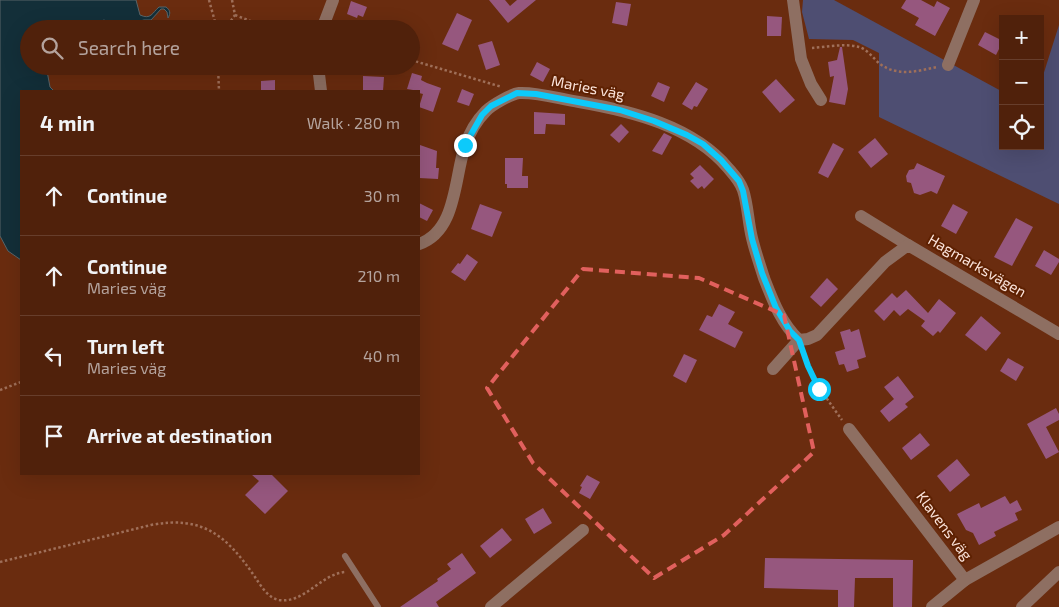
<!DOCTYPE html>
<meta charset="utf-8">
<style>
:root{--surface:#50210b;--page:#5a2e19;--text:#f1f3f6;--muted:#b4a39d;--line:#673e2c}
body{margin:0;font-family:"Exo 2",sans-serif;background:var(--page);color:var(--text)}
.controls{position:absolute;right:15px;top:15px;display:grid;overflow:hidden;border-radius:0px;box-shadow:0 5px 20px #0002}
.controls button{width:45px;height:45px;display:grid;place-items:center;padding:0;border:0;border-bottom:1px solid var(--line);background:var(--surface);color:var(--text);font:25px sans-serif}
.stop{position:absolute;width:15px;height:15px;margin:-11px;border:4px solid #0dcafa;border-radius:50%;background:#fff}
.stop.end{background:#0dcafa;border-color:#fff;box-shadow:0 1px 5px #0008}
.list{margin:0;padding:0;list-style:none}
h2{display:flex;justify-content:space-between;align-items:center;height:65px;margin:0;padding:0 20px;font-size:21px}
h2 small{font-size:16px;font-weight:400;color:var(--muted)}
.list li{display:grid;grid-template-columns:32px 1fr auto;gap:15px;align-items:center;box-sizing:border-box;height:80px;padding:0 20px;border-top:1px solid var(--line)}
.list b{display:block;font-size:19px;white-space:nowrap}
.list p{margin:0;font-size:16px;white-space:nowrap;color:var(--muted)}
.list em{font-size:16px;font-style:normal;color:var(--muted)}
.icon{flex:none;width:28px;height:28px;fill:none;stroke:currentColor;stroke-width:2;stroke-linecap:round;stroke-linejoin:round}
.map{position:relative;flex:none;width:1059px;height:607px;overflow:hidden}
.search{position:absolute;background:var(--surface);box-shadow:0 5px 20px #0002;left:20px;top:20px;width:400px;height:55px;display:flex;align-items:center;gap:12px;box-sizing:border-box;padding:0 18px;border-radius:28px;color:var(--muted);font-size:19px}
.panel{position:absolute;background:var(--surface);box-shadow:0 5px 20px #0002;left:20px;top:90px;width:400px;height:385px;border-radius:0px}
.map>svg:first-child{display:block}
.green{fill:#4e4e72}
.water{fill:#132f39;stroke:#596569}
.building{fill:#96577e}
.lines{fill:none;stroke-linecap:round;stroke-linejoin:round}
.path{stroke:#9f6f59;stroke-width:2.5;stroke-dasharray:2.5 2.5;stroke-linecap:butt}
.service{stroke:#8e6f62;stroke-width:6}
.minor{stroke:#8e6f62;stroke-width:12}
.route{stroke:#0dcafa;stroke-width:6}
.marked{fill:none;stroke:#e1605d;stroke-width:4;stroke-dasharray:10 6;stroke-linejoin:round}
.labels{text-anchor:middle;stroke-width:4;stroke-linejoin:round;paint-order:stroke}
.street-label{font-size:15px;fill:#fbe3da;stroke:#5e2102}
</style>
<div class="map">
<svg width="1059" height="607" viewBox="0 0 1059 607">
<rect width="100%" height="100%" fill="#6a2c0f"/>
<path class="green" d="M803,0H834L1003,92V146H1040V85L1059,25V204L879,117V53L853,40L809,39L802,12Z"/>
<path class="water" d="M0,0H136L140,15C151,20 152,13 159,7H166C170,10 171,13 168,18L167,12L164,9H161L151,20H144L117,27L104,20L92,25L88,29H29V66H56L47,71L50,87L54,91H21V260L8,251L0,236Z"/>
<g class="building">
<path d="M489,0H505L510,6L517,0H536L508,23Z"/>
<path d="M906,0H921L934,7L937,1L950,8L935,36L915,25L919,18L901,8Z"/>
<path d="M351,1L367,7L363,17L358,15L357,18L347,14Z"/>
<path d="M616,2L631,4L627,26L612,23Z"/>
<path d="M457,13L472,20L458,51L442,44Z"/>
<path d="M767,16L782,17L781,36H767Z"/>
<path d="M985,32L1003,41L996,55L978,45Z"/>
<path d="M492,41L500,65L486,70L478,45Z"/>
<path d="M840,47H842L848,89L845,105L829,102L834,76L830,77L828,62L837,60Z"/>
<path d="M537,62L550,69L543,82L530,75Z"/>
<path d="M412,73L422,76L421,80L427,83L441,88L433,112L419,107L423,94L419,93V91L407,89Z"/>
<path d="M363,76L384,77L383,91H363Z"/>
<path d="M776,79L795,100L780,113L762,92Z"/>
<path d="M275,80V91H261V81Z"/>
<path d="M658,82L670,87L664,102L651,96Z"/>
<path d="M696,82L708,89L697,107L694,106L692,110L682,104Z"/>
<path d="M462,89L474,94L469,106L457,102Z"/>
<path d="M534,112L565,114V125L546,124L545,134H534Z"/>
<path d="M621,124L629,132L619,143L610,135Z"/>
<path d="M664,133L672,137L662,155L652,151Z"/>
<path d="M875,138L888,154L871,168L858,152Z"/>
<path d="M833,143L844,149L828,178L818,173Z"/>
<path d="M420,145L437,151L436,168H439L438,179L419,178V147H420Z"/>
<path d="M505,158H523L522,176H528V188H507V184H505Z"/>
<path d="M917,163L945,176L937,194L931,191L920,195L914,193L911,183L907,182L906,176L909,170L914,169Z"/>
<path d="M700,165L714,179L704,189L702,186L698,189L690,181L694,178L690,174Z"/>
<path d="M419,203L433,210L427,221L419,217Z"/>
<path d="M480,204L502,212L492,237L471,229Z"/>
<path d="M953,204L968,212L956,234L941,226Z"/>
<path d="M1016,218L1033,227L1012,266L994,257Z"/>
<path d="M1044,250L1059,259V262L1051,275L1035,266Z"/>
<path d="M467,254L478,262L465,281L451,272L458,263L460,264Z"/>
<path d="M827,278L838,289L821,307L810,297Z"/>
<path d="M906,290L928,313L939,299L956,313L940,333L938,331L933,336L921,326L925,321L908,309L900,316L894,310L884,321L874,311L892,293L897,298Z"/>
<path d="M719,304L735,312L728,324L743,332L735,348L699,330L707,315L712,317Z"/>
<path d="M981,316L1001,333L986,351L965,335Z"/>
<path d="M850,329L851,332L859,329L866,357L857,360L859,368L847,372L844,364L839,365L835,352L845,349L840,332Z"/>
<path d="M684,354L697,360L686,383L673,376Z"/>
<path d="M1008,358L1024,367L1016,381L1000,371Z"/>
<path d="M898,376L914,397L905,404L908,407L889,422L880,411L894,399L884,387Z"/>
<path d="M1056,408L1059,414V420L1046,427L1059,452L1046,459L1027,424Z"/>
<path d="M920,433L930,445L911,460L902,448Z"/>
<path d="M957,459L970,475L950,492L937,476Z"/>
<path d="M251,474H271L288,491L265,514L245,495L259,481Z"/>
<path d="M587,475L600,482L590,499L579,493L582,487L580,486Z"/>
<path d="M1005,496L1010,504L1017,500L1022,510L1015,513L1018,520L994,532L996,536L979,545L973,533L966,530L957,514L979,503L981,508Z"/>
<path d="M543,508L552,523L534,534L525,519Z"/>
<path d="M502,528L512,540L490,558L480,546Z"/>
<path d="M462,553L476,573L436,602L439,607H400L438,581L437,579L451,569L447,564Z"/>
<path d="M765,558L913,560L912,607H893V578H855L854,607H838V590L764,588Z"/>
</g>
<g class="lines">
<g class="path">
<path d="M209,0L217,29"/>
<path d="M235,15L271,29"/>
<path d="M225,29L235,15L232,0"/>
<path d="M812,48C826,47 845,43 859,47C867,49 874,59 880,64C898,77 918,71 937,67"/>
<path d="M411,60L502,87"/>
<path d="M218,66L219,91"/>
<path d="M804,354C812,379 827,399 842,420"/>
<path d="M0,390L21,382"/>
<path d="M0,562L151,525C203,515 227,536 255,577C261,586 268,598 279,600C304,604 321,574 345,572"/>
</g>
<path class="service" d="M345,556L378,607"/>
<g class="minor">
<path d="M793,0L801,59L811,84L821,100"/>
<path d="M322,29L333,0"/>
<path d="M948,65L974,0"/>
<path d="M318,66L321,91"/>
<path d="M861,216L908,245"/>
<path d="M419,244C457,231 454,178 465,146C469,134 477,120 486,111C492,105 511,94 519,93C538,92 560,99 579,102C631,111 693,126 728,168C734,175 740,181 743,190C748,205 748,222 752,238C755,251 760,265 764,278C773,301 781,323 799,340"/>
<path d="M773,369L799,340L808,339L817,335L885,262L908,245L1059,334"/>
<path d="M849,429L965,580L1059,527"/>
<path d="M491,607L583,530"/>
<path d="M932,607L965,580"/>
<path d="M1022,607L1059,572"/>
</g>
</g>
<g class="lines">
<path class="route" d="M465,145L482,115L491,106L517,93L536,94L620,110L654,121L687,135L703,144L721,160L739,181L743,191L752,239L762,273L776,308L790,331L799,340L808,366L819,389"/>
</g>
<path class="marked" d="M583,269L699,278L784,315L814,452L724,535L654,578L533,463L487,388Z"/>
<g class="labels">
<g class="street-label">
<text transform="translate(588 88) rotate(11)" y="5">Maries väg</text>
<text transform="translate(977 266) rotate(30)" y="5">Hagmarksvägen</text>
<text transform="translate(944 526) rotate(53)" y="5">Klavens väg</text>
</g>
</g>
</svg>
<div class="controls">
<button>+</button>
<button>−</button>
<button><svg class="icon" aria-label="locate" viewBox="0 0 24 24"><circle cx="12" cy="12" r="6"/><path d="M12 2v4M12 18v4M2 12h4M18 12h4"/></svg></button>
</div>
<div class="stop" style="left:819px;top:389px"></div>
<div class="stop end" style="left:465px;top:145px"></div>
<div class="search"><svg class="icon" aria-label="search" viewBox="0 0 24 24"><circle cx="10" cy="10" r="6"/><path d="M15 15l6 6"/></svg>Search here</div>
<section class="panel">
<h2>4 min<small>Walk · 280 m</small></h2>
<ul class="list">
<li><svg class="icon" aria-label="ahead" viewBox="0 0 24 24"><path d="M12 20V5M6 11l6-6 6 6"/></svg><div><b>Continue</b></div><em>30 m</em></li>
<li><svg class="icon" aria-label="ahead" viewBox="0 0 24 24"><path d="M12 20V5M6 11l6-6 6 6"/></svg><div><b>Continue</b><p>Maries väg</p></div><em>210 m</em></li>
<li><svg class="icon" aria-label="left" viewBox="0 0 24 24"><path d="M17 20v-9H6M10 6l-5 5 5 5"/></svg><div><b>Turn left</b><p>Maries väg</p></div><em>40 m</em></li>
<li><svg class="icon" aria-label="arrive" viewBox="0 0 24 24"><path d="M6 21V4h12l-3 4 3 4H6"/></svg><div><b>Arrive at destination</b></div></li>
</ul>
</section>
</div>
